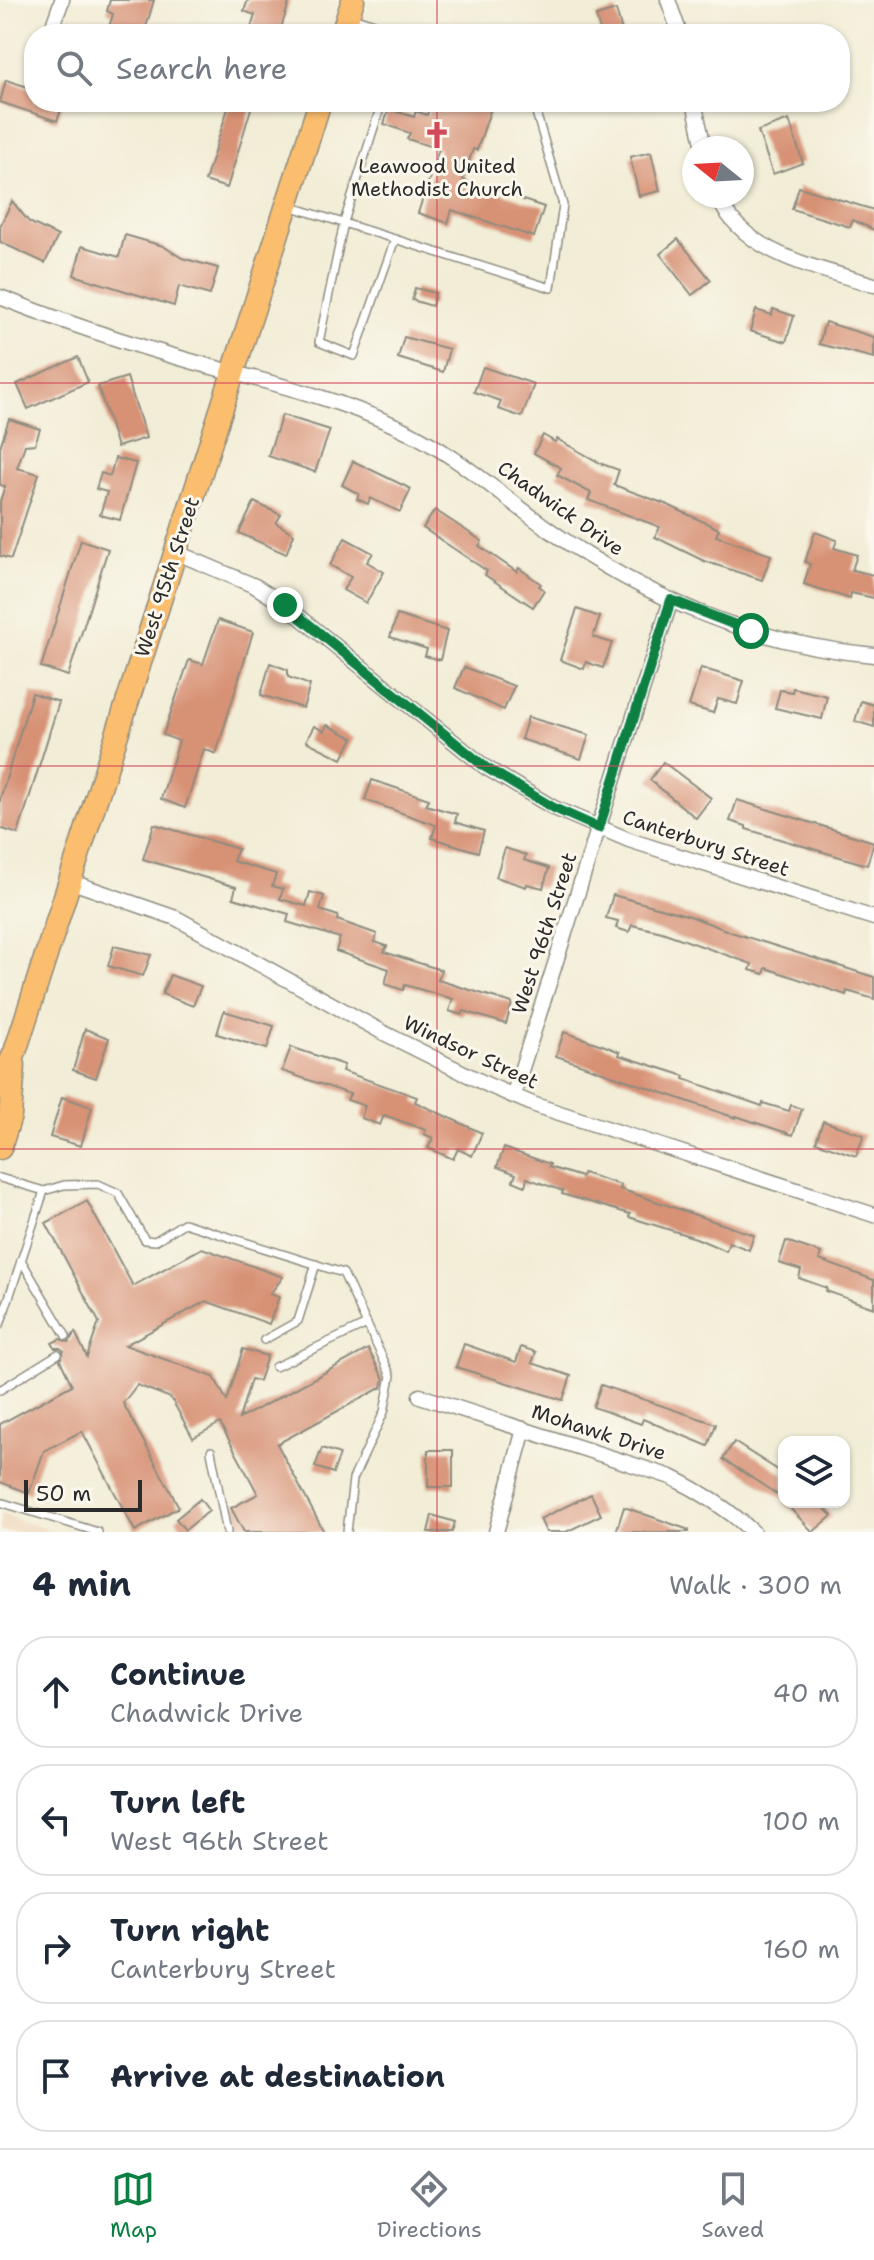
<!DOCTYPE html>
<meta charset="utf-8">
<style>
:root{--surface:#fff;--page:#f2f2f3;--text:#1f2937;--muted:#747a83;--line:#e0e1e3;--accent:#0b8043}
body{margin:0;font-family:"Shantell Sans",sans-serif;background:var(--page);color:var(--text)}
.controls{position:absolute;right:24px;bottom:24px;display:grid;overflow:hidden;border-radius:16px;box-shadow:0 2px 6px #0004}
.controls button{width:72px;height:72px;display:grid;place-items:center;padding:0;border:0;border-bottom:2px solid var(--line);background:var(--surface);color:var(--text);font:40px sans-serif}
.compass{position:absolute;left:682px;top:136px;width:72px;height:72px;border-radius:50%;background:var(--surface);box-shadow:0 2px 6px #0004;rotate:288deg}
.scale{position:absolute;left:24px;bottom:20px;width:118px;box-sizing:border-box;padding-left:8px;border:4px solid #2b2b2b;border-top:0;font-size:22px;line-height:28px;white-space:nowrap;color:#2b2b2b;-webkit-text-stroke:6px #fbf7ec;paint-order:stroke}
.stop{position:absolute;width:24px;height:24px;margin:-18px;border:6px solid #0b8043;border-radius:50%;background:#fff}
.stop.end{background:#0b8043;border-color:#fff;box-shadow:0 2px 8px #0008}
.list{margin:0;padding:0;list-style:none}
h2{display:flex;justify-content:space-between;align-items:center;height:104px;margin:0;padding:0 32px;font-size:34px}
h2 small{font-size:26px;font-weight:400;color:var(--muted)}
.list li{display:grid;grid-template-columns:52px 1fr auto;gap:24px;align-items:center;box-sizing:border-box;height:112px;margin:0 16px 16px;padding:0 16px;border:2px solid var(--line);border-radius:32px}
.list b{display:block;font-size:30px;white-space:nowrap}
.list p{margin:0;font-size:26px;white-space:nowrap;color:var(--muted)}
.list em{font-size:26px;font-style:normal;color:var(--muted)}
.icon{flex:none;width:44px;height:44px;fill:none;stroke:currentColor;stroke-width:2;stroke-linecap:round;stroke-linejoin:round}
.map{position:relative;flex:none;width:874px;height:1532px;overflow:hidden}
.search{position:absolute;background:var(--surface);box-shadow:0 2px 6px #0004;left:24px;right:24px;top:24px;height:88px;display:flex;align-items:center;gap:20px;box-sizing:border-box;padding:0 28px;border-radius:32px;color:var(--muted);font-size:30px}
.sheet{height:616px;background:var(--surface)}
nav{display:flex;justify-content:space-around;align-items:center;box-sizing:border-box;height:112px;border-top:2px solid var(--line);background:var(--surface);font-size:22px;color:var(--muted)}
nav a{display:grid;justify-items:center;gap:4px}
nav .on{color:var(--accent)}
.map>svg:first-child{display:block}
.built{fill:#eed7bb}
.building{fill:#d79175}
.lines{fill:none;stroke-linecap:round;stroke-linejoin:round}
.service-casing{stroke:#8e8c80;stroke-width:10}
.minor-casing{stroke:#8e8c80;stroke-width:17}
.primary-casing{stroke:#8e8c80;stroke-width:25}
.service{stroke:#fff;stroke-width:7}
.minor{stroke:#fff;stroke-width:14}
.primary{stroke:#fbbd6e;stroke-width:22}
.route{stroke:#0b8043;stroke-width:10}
.grid{fill:none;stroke:#d1495b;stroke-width:2;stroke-opacity:0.55}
.labels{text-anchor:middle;stroke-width:6;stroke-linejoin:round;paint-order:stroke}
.poi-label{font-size:20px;fill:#2b2b2b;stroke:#fbf7ec}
.street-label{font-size:20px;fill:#2b2b2b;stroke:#fbf7ec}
</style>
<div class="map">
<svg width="874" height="1532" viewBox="0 0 874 1532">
<rect width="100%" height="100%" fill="#fbf7ec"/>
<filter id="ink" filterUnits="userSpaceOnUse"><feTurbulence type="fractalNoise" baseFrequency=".0125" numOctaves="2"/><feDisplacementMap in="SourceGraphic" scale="16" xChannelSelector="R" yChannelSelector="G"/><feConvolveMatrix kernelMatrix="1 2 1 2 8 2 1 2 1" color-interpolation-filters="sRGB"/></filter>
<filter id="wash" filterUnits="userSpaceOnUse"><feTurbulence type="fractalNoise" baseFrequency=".006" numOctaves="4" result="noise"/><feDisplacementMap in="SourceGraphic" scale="32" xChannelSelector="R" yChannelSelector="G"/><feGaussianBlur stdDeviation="1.8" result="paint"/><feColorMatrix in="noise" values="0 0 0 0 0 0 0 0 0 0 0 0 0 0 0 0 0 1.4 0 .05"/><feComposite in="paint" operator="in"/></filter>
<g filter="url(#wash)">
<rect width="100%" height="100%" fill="#f2edd6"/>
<path class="built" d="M0,1514L56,1532H0Z"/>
<g id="blocks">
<g class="building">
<path d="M110,0H154L144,34H107L113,14L107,11Z"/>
<path d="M248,0H290L279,34H269L251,28L255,15L244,11Z"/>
<path d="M616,10L623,34H601L596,16Z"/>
<path d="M6,80L34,89V102H64L57,121L0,102Z"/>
<path d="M230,102H253L227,188L205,181Z"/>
<path d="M431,102H493L477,150L473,149L463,180L544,207L534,237L452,210L448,223L418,213L439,149L407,139L410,133L384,124L389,109L414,117L416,111L427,115Z"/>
<path d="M789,120L803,163L773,174L758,131Z"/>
<path d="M651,152L660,191L639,196L630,157Z"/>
<path d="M799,187L874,210V230L853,220L850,227L792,209Z"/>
<path d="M12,201L29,222L58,236L45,263L0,242V226Z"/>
<path d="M125,235L163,246L182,258L218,268L210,295L179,286L174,306L74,275L82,246L119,257Z"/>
<path d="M678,239L711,280L692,295L660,254Z"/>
<path d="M415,288L435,293L432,306L412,300Z"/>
<path d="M773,309L794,316L786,342L750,331L756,310L772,315Z"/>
<path d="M825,322L874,337V358L819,344Z"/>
<path d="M404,337L449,349L443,372L398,358Z"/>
<path d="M78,357L88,382L28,409L17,384Z"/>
<path d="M483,367L534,384L522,417L498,409L501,401L474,392Z"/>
<path d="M127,377L146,438L117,447L98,386Z"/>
<path d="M282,415L330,430L315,472L268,456Z"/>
<path d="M9,419L40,429L35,444L25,445L17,468L39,474L11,559L0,556V501L5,486L0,485V447Z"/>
<path d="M543,435L555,442L557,439L602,464L619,470L614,485L668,505L719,529L716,536L771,555L762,580L704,561L655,537L660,527L588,500L591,493L557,475L561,468L534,453Z"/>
<path d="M115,458L136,463L120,520L100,515L107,492L96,489L101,473L110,476Z"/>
<path d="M353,461L411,489L400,512L370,498L368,504L357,499L359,494L342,485Z"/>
<path d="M254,502L281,515L276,523L294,534L286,554L239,533Z"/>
<path d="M435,510L482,541L479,546L517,572L519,568L541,584L539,586L544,590L533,607L485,575L487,571L423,528Z"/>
<path d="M815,532L837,540L834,548L857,555L852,570L874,575V598L851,593L850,599L804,584L810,564L805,562Z"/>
<path d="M345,538L373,553L367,562L384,572L366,603L343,590L351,577L330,565Z"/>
<path d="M81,540L108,549L68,676L41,667Z"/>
<path d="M577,609L600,617L593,637L612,643L603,668L586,662L584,669L560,660Z"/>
<path d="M397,615L447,631L440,660L425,656L427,649L390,637Z"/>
<path d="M218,620L253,632L216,754L204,749L185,808L161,799L179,741L163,735L189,660L203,664Z"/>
<path d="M270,663L288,670V677L310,685L303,708L261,695Z"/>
<path d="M464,667L514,686L504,710L455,688Z"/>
<path d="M701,668L744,681L737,704L718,699L713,713L689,706Z"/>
<path d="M793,688L827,696L822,719L775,708L780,690L792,692Z"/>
<path d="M32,693L59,702L18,834L0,828V799Z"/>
<path d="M861,701L874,705V727L855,721Z"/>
<path d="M528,717L589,735L581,759L521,739Z"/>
<path d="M327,725L353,738L342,759L306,741L314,726L324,731Z"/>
<path d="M663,762L711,798L696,818L650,780Z"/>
<path d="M372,780L429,799L426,805L457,814L455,822L484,831L478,852L432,838L436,825L365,800Z"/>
<path d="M737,800L874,842L867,865L746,829V826L730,821Z"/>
<path d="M154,824L238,849L233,861L276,874L272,886L283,889L280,899L306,906L310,892L324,896L320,910L338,916L337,920L377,934L375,942L387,946L384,952L441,970L438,980L512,1003L506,1024L464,1011L462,1015L449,1011L453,999L405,985L403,990L385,984L389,969L336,951L340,938L287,922L289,914L233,898L236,887L143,859Z"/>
<path d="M505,848L526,855L524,860L549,868L543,888L527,884L526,887L496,877Z"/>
<path d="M613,895L690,916L731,932L874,977V999L847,991L846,995L766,968L764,974L750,970L752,964L662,932L632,925L629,932L616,928L618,921L606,918Z"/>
<path d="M114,946L151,955L143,976L108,966Z"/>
<path d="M170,975L201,986L193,1006L162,994Z"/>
<path d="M224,1011L274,1026L267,1049L217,1034Z"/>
<path d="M85,1029L109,1038L96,1078L73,1070Z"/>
<path d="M564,1032L605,1046L620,1052L619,1055L685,1076L684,1079L762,1106L763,1103L789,1111L791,1105L802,1109L793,1135L736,1116V1118L556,1056Z"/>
<path d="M291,1047L344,1065L342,1071L417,1097L415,1102L482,1133L472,1156L458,1149L453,1159L428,1148L433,1138L424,1134L426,1130L384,1115L380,1125L361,1118L365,1106L347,1100L350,1094L282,1071Z"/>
<path d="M62,1097L92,1107L81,1146L50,1137Z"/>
<path d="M823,1121L864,1135L856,1156L816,1142Z"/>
<path d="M504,1148L550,1164L549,1167L581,1177L583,1173L621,1185L620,1189L754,1235L749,1250L729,1242L726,1251L696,1238L629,1217L630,1214L562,1194L563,1191L527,1178L525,1186L513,1181L516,1174L497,1167Z"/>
<path d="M87,1201L133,1286L202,1248L283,1277L270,1294L279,1297L269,1324L206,1301L125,1345L214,1377L227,1401L243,1349L267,1356L259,1381L251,1379L239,1419L368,1349L384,1379L382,1387L277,1444L324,1532H244L231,1508L258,1494L220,1423L193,1438L171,1398L137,1385L123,1403L179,1507L135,1531L82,1431L44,1451L29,1493L0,1482V1424L72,1385L60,1360L64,1351L60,1348H55L52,1343L60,1339L69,1342L75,1332L87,1357L99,1322L46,1223Z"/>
<path d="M786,1241L821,1253L819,1260L874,1280V1308L826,1291L827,1288L799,1278L801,1270L779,1263Z"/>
<path d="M464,1344L516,1362L521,1347L536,1352L532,1363L571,1376L563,1400L456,1367Z"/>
<path d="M601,1385L716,1424L708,1446L643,1419L641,1424L593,1407Z"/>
<path d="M734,1442L784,1474V1499L723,1459Z"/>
<path d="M322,1448L340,1454L333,1473L315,1467Z"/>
<rect x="428" y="1450" width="25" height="37"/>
<path d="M591,1494L601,1515L566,1532H546L540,1519Z"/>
<path d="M200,1499L209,1511L185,1530L176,1519Z"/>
<path d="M784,1502H819L832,1516L813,1532Z"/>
<path d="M624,1507L689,1530V1532H616Z"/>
<path d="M432,1515L455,1522L452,1532H428Z"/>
</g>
</g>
</g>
<g filter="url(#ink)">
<use href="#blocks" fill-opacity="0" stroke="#8e8c80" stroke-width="2"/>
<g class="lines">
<g class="service-casing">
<g id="service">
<path d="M352,17L407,34"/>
<path d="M382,102L344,222L319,342L354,356L395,239"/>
<path d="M289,206L551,288L563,205L533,102"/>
<path d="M0,1178L44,1191L64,1185L98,1184L118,1193L145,1240L155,1241L184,1223L343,1273L391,1376L384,1412L353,1479L347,1532"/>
<path d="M21,1260L66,1336"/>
<path d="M0,1325L44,1191"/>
<path d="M264,1340L298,1321L316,1264"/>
<path d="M275,1367L367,1324"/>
<path d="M0,1390L58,1354"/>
<path d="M211,1451L227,1532"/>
<path d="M0,1502L98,1532"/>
</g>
</g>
<g class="minor-casing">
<g id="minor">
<path d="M668,0L680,34"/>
<path d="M51,31L62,0"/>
<path d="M694,102L704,148"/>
<path d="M717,196C745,256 817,267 874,285"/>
<path d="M0,297C65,323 133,345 201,364C267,382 333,397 396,426C454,452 499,494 551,531C646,598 757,645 874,655"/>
<path d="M175,552L255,586L285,605L485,767L554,808L629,840L874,918"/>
<path d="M69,881L176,918L384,1033L488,1085L535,1105L874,1215"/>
<path d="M513,1096L671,600"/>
<path d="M420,1396L671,1477C702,1492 728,1509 753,1532"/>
<path d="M496,1532L524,1429"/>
</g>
</g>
<g class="primary-casing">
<g id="primary">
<path d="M342,34L353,0"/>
<path d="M0,1085L15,1052L320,102"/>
<path d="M0,1148L10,1116L14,1065"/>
</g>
</g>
<use href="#service" class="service"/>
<use href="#minor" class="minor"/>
<use href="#primary" class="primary"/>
</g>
</g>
<g class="lines" filter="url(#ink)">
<path class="route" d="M285,605L485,767L554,808L599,828L671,600L751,631"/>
</g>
<path class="grid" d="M437,0V34M437,102V1532M0,383H874M0,766H874M0,1149H874"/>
<defs>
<g id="church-bare" transform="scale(2.16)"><path d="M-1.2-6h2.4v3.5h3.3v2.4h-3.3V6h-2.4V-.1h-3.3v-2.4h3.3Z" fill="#d1495b" stroke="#fbf7ec" stroke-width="2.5" paint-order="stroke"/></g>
</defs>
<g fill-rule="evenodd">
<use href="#church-bare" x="437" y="135"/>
</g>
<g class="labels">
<g class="poi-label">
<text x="437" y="173">Leawood United<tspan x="437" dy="23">Methodist Church</tspan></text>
</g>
<g class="street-label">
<text transform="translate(561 508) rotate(35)" y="7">Chadwick Drive</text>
<text transform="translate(167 577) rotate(-72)" y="7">West 95th Street</text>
<text transform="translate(706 843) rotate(18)" y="7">Canterbury Street</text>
<text transform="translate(544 933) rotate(-72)" y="7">West 96th Street</text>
<text transform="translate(471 1052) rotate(25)" y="7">Windsor Street</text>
<text transform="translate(599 1432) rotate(18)" y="7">Mohawk Drive</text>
</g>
</g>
</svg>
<div class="controls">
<button><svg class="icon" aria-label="layers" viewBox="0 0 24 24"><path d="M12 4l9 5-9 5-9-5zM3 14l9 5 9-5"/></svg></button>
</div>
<svg class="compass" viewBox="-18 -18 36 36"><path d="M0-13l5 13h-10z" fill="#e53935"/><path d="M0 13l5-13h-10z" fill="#747a83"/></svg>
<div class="scale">50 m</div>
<div class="stop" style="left:751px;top:631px"></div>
<div class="stop end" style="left:285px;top:605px"></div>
<div class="search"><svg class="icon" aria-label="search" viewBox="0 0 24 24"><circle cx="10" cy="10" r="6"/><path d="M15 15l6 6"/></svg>Search here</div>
</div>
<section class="sheet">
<h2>4 min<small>Walk · 300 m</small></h2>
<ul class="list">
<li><svg class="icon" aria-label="ahead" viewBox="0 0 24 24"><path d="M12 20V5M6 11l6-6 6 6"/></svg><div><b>Continue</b><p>Chadwick Drive</p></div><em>40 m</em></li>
<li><svg class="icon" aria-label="left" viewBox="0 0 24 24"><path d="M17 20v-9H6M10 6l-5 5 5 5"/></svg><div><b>Turn left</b><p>West 96th Street</p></div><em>100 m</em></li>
<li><svg class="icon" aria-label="right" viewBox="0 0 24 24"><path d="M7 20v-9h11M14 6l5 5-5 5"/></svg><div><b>Turn right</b><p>Canterbury Street</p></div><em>160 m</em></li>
<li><svg class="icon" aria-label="arrive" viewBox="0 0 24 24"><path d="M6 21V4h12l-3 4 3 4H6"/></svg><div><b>Arrive at destination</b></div></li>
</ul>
</section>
<nav>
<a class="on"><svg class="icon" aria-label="map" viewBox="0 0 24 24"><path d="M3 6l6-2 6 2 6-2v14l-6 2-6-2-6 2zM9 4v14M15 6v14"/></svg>Map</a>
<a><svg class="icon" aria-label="directions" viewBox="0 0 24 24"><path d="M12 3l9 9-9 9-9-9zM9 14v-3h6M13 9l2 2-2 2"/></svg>Directions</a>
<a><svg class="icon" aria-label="saved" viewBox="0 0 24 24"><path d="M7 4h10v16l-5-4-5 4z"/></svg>Saved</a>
</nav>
